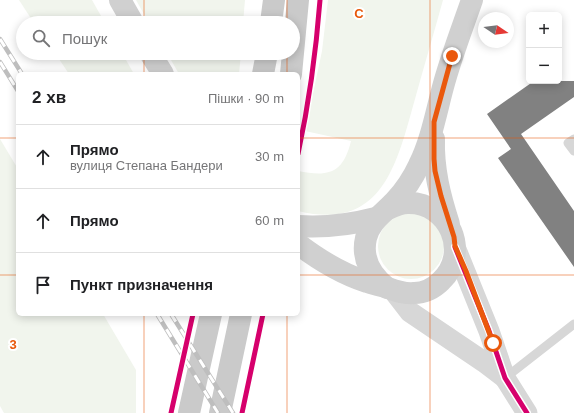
<!DOCTYPE html>
<html lang="uk">
<meta charset="utf-8">
<style>
:root{--surface:#fff;--page:#f6f6f6;--text:#202124;--muted:#757577;--line:#e0e0e0}
body{margin:0;font-family:Arial,sans-serif;background:var(--page);color:var(--text)}
.controls{position:absolute;right:12px;top:12px;display:grid;overflow:hidden;border-radius:6px;box-shadow:0 2px 10px #0003}
.controls button{width:36px;height:36px;display:grid;place-items:center;padding:0;border:0;border-bottom:1px solid var(--line);background:var(--surface);color:var(--text);font:20px sans-serif}
.compass{position:absolute;left:478px;top:12px;width:36px;height:36px;border-radius:50%;background:var(--surface);box-shadow:0 2px 10px #0003;rotate:103deg}
.stop{position:absolute;width:12px;height:12px;margin:-9px;border:3px solid #ea580c;border-radius:50%;background:#fff}
.stop.end{background:#ea580c;border-color:#fff;box-shadow:0 1px 4px #0008}
.list{margin:0;padding:0;list-style:none}
h2{display:flex;justify-content:space-between;align-items:center;height:52px;margin:0;padding:0 16px;font-size:17px}
h2 small{font-size:13px;font-weight:400;color:var(--muted)}
.list li{display:grid;grid-template-columns:26px 1fr auto;gap:12px;align-items:center;box-sizing:border-box;height:64px;padding:0 16px;border-top:1px solid var(--line)}
.list b{display:block;font-size:15px;white-space:nowrap}
.list p{margin:0;font-size:13px;white-space:nowrap;color:var(--muted)}
.list em{font-size:13px;font-style:normal;color:var(--muted)}
.icon{flex:none;width:22px;height:22px;fill:none;stroke:currentColor;stroke-width:2;stroke-linecap:round;stroke-linejoin:round}
.map{position:relative;flex:none;width:574px;height:413px;overflow:hidden}
.search{position:absolute;background:var(--surface);box-shadow:0 2px 10px #0003;left:16px;top:16px;width:284px;height:44px;display:flex;align-items:center;gap:10px;box-sizing:border-box;padding:0 14px;border-radius:22px;color:var(--muted);font-size:15px}
.panel{position:absolute;background:var(--surface);box-shadow:0 2px 10px #0003;left:16px;top:72px;width:284px;height:244px;border-radius:6px}
.map>svg:first-child{display:block}
.green{fill:#f1f5ed}
.building{fill:#818181}
.lines{fill:none;stroke-linecap:round;stroke-linejoin:round}
.service{stroke:#d7d7d7;stroke-width:9}
.tertiary{stroke:#d7d7d7;stroke-width:21}
.secondary{stroke:#d0d0d0;stroke-width:22}
.primary{stroke:#cacaca;stroke-width:22}
.rail-casing{stroke:#bebebe;stroke-width:4.5}
.rail{stroke:#fff;stroke-width:3;stroke-dasharray:9;stroke-linecap:butt}
.cycleway-casing{stroke:#fff;stroke-width:8}
.cycleway{stroke:#d6006c;stroke-width:5}
.route{stroke:#ea580c;stroke-width:5}
.grid{fill:none;stroke:#e8590c;stroke-width:1;stroke-opacity:0.55}
.grid-label{font-size:13px;text-anchor:middle;font-weight:bold;fill:#e8590c;stroke:#fff;stroke-width:4;stroke-linejoin:round;paint-order:stroke}
</style>
<div class="map">
<svg width="574" height="413" viewBox="0 0 574 413">
<rect width="100%" height="100%" fill="#fff"/>
<g class="green">
<path d="M19,0H92L105,23H34Z"/>
<path d="M136,0H245L243,23H149Z"/>
<path d="M328,0H443C434,33 424,66 415,99C397,163 383,232 298,211V171C328,177 343,174 351,141L305,131L322,51Z"/>
<path d="M55,53H122L134,74H69Z"/>
<path d="M167,53H241L239,74H179Z"/>
<path d="M0,139L18,169V314H103L136,370V413H4L0,406Z"/>
<circle cx="411" cy="246" r="33"/>
</g>
<path class="building" d="M534,81H574V97L521,134L574,211V267L498,158L511,149L487,114Z"/>
<g class="lines">
<g class="service">
<path d="M574,139L568,143L574,151"/>
<path d="M505,378L574,324"/>
</g>
<g class="tertiary">
<path d="M455,247L489,331L505,378L527,413"/>
<path d="M393,290L410,312L484,362L505,378"/>
</g>
<g class="secondary">
<path d="M120,0L133,23"/>
<path d="M150,53L163,74"/>
<path d="M434,139C433,169 440,196 449,224"/>
<path d="M298,226C326,228 349,225 376,218"/>
<path d="M298,244C319,260 342,274 367,282C374,285 381,285 388,288C396,291 404,294 414,293C424,293 434,288 441,281C471,253 449,202 408,203C401,203 394,206 388,209"/>
<path d="M387,288C372,276 361,259 366,238C370,221 384,213 395,201C405,190 413,178 419,165C431,141 436,113 443,87C451,57 462,29 472,0"/>
</g>
<g class="primary">
<path d="M271,23L274,0"/>
<path d="M263,74L267,53"/>
<path d="M291,74L298,0"/>
<path d="M189,413L211,314"/>
<path d="M220,413L241,314"/>
</g>
<g class="rail-casing">
<g id="rail">
<path d="M0,39L22,74"/>
<path d="M0,62L18,91"/>
<path d="M157,314L218,413"/>
<path d="M171,314L233,413"/>
</g>
</g>
<use href="#rail" class="rail"/>
<g class="cycleway-casing">
<g id="cycleway">
<path d="M298,154C309,103 316,52 320,0"/>
<path d="M455,247L489,331L505,378L527,413"/>
<path d="M171,413L193,314"/>
<path d="M242,413L263,314"/>
</g>
</g>
<use href="#cycleway" class="cycleway"/>
</g>
<g class="lines">
<path class="route" d="M452,56L434,122V159L435,171L441,196L454,237L455,246L466,271L493,343"/>
</g>
<path class="grid" d="M144,0V23M287,0V23M430,0V413M144,53V74M287,53V74M0,138H18M298,138H574M0,275H18M298,275H574M144,314V413M287,314V413"/>
<g class="grid-label">
<text x="359" y="18">C</text>
<text x="13" y="349">3</text>
</g>
</svg>
<div class="controls">
<button>+</button>
<button>−</button>
</div>
<svg class="compass" viewBox="-18 -18 36 36"><path d="M0-13l5 13h-10z" fill="#e53935"/><path d="M0 13l5-13h-10z" fill="#757577"/></svg>
<div class="stop" style="left:493px;top:343px"></div>
<div class="stop end" style="left:452px;top:56px"></div>
<div class="search"><svg class="icon" aria-label="search" viewBox="0 0 24 24"><circle cx="10" cy="10" r="6"/><path d="M15 15l6 6"/></svg>Пошук</div>
<section class="panel">
<h2>2 хв<small>Пішки · 90 m</small></h2>
<ul class="list">
<li><svg class="icon" aria-label="ahead" viewBox="0 0 24 24"><path d="M12 20V5M6 11l6-6 6 6"/></svg><div><b>Прямо</b><p>вулиця Степана Бандери</p></div><em>30 m</em></li>
<li><svg class="icon" aria-label="ahead" viewBox="0 0 24 24"><path d="M12 20V5M6 11l6-6 6 6"/></svg><div><b>Прямо</b></div><em>60 m</em></li>
<li><svg class="icon" aria-label="arrive" viewBox="0 0 24 24"><path d="M6 21V4h12l-3 4 3 4H6"/></svg><div><b>Пункт призначення</b></div></li>
</ul>
</section>
</div>
